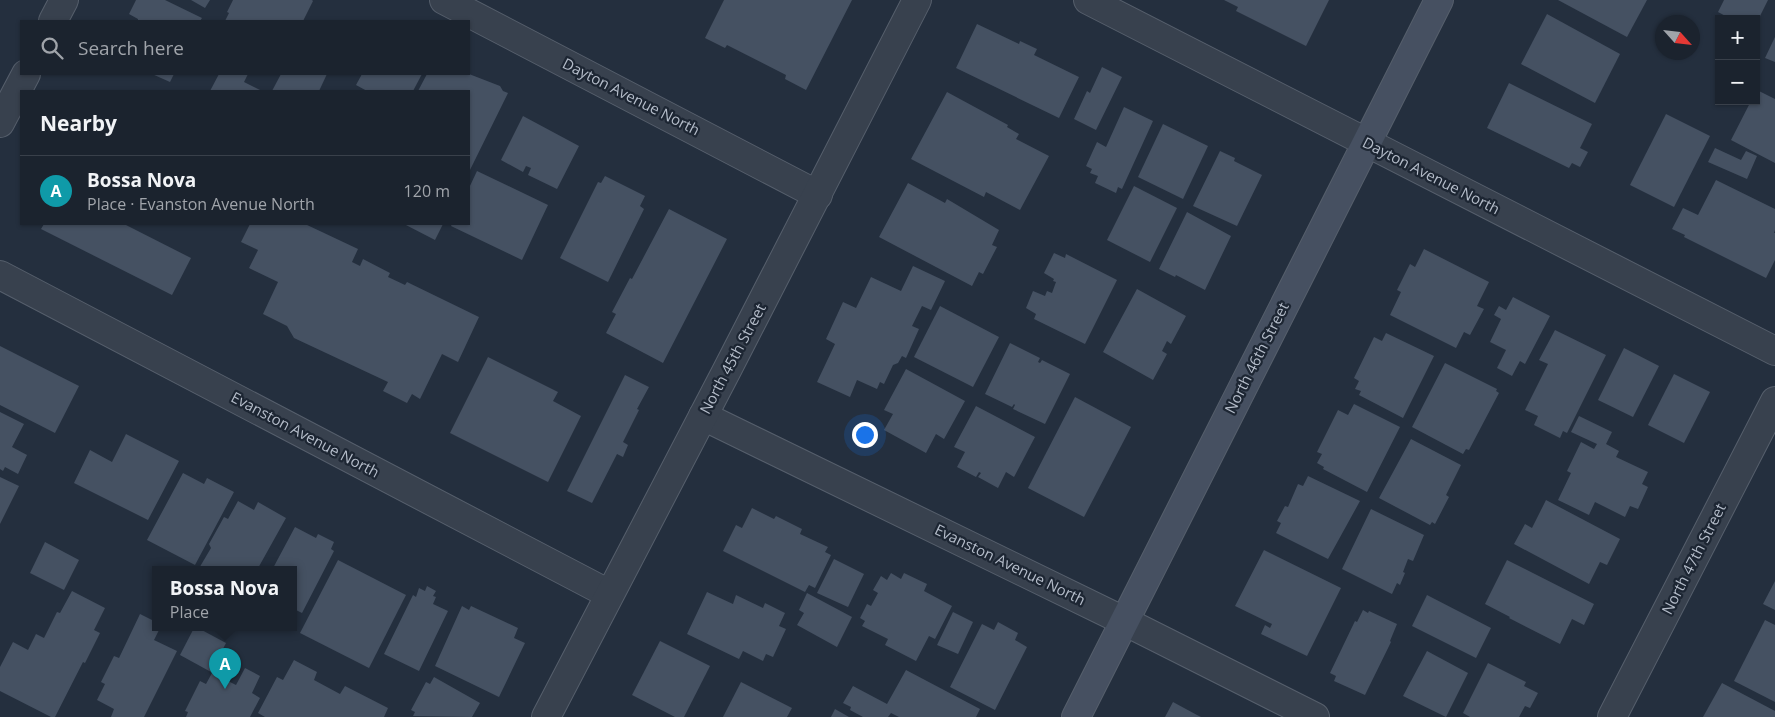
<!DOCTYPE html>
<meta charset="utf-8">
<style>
:root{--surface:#1b232e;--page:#282f3a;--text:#f1f3f6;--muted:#a0a4aa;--line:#39404a;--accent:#ea580c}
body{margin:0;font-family:"Open Sans",sans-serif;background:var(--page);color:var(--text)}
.controls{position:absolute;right:15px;top:15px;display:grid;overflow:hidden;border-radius:0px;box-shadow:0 1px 4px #0004}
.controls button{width:45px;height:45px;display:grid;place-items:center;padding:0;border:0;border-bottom:1px solid var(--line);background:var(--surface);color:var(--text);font:25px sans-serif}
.compass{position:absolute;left:1655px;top:15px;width:45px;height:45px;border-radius:50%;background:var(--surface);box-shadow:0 1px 4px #0004;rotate:117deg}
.you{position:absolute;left:864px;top:434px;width:18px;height:18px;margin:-12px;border:4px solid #fff;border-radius:50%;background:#1a73e8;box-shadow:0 0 0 8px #1a73e833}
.badge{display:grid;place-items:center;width:32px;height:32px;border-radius:50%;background:var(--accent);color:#fff;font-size:16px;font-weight:700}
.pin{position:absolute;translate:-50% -41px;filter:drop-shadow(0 1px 2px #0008)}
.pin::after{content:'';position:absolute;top:26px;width:18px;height:15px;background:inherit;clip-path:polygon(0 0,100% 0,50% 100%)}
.popup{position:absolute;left:152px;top:566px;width:145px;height:65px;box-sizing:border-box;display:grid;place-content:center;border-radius:0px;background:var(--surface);filter:drop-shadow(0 1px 4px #0005);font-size:16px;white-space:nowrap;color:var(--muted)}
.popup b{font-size:19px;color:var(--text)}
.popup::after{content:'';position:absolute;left:50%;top:100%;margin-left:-10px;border:10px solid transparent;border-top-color:var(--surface)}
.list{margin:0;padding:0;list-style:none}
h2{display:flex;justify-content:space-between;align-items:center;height:65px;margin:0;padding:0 20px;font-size:21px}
h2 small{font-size:16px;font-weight:400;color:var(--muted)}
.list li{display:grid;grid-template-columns:32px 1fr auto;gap:15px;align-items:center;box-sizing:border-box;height:70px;padding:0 20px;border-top:1px solid var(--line)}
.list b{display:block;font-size:19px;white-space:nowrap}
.list p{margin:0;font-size:16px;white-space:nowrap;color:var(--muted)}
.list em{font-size:16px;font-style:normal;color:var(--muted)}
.icon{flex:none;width:28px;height:28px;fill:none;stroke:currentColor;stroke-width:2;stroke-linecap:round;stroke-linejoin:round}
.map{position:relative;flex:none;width:1775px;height:717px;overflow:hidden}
.search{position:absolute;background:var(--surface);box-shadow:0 1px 4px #0004;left:20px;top:20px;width:450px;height:55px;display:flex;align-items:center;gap:12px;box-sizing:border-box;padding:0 18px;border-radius:0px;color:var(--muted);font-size:19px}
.panel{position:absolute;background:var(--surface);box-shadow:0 1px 4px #0004;left:20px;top:90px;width:450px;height:135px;border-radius:0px}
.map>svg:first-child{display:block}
.building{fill:#455162}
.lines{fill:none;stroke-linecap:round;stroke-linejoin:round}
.street-casing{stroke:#565f6c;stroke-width:30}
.secondary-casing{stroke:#565f6c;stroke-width:30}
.street{stroke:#38414e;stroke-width:28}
.secondary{stroke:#465061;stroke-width:28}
.labels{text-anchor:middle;stroke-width:4.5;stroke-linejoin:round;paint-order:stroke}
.street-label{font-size:15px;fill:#b4bcc9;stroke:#1d2633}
</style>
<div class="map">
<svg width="1775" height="717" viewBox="0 0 1775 717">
<rect width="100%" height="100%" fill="#242f3e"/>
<g class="building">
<path d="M136,0H165L202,18L200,21H138V19L129,14Z"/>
<path d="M191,0H210L205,8Z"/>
<path d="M233,0H312L313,1L303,21H225L229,13L227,12Z"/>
<path d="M724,0H852L806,90L785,79L786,75L727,45L725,48L705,38Z"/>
<path d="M1224,0H1329L1306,46L1236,11L1238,7Z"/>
<path d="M1558,0H1647L1627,37Z"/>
<path d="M1724,0H1768L1756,24V19H1731L1718,12Z"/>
<path d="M1547,14L1620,54L1595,103L1521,64Z"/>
<path d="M977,24L1019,44L1020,41L1037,49L1034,55L1079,77L1059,118L956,68Z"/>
<path d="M1775,37V62L1765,58Z"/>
<path d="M1102,67L1122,77L1096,130L1074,119L1087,91L1090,93Z"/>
<path d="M152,74H174L170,82Z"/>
<path d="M219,74H248L244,82L262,91H210Z"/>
<path d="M281,74H327L319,91H272Z"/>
<path d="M362,74H422L413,91H367L356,85Z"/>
<path d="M427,74H469L500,86L503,91L508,93L469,172V91H418Z"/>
<path d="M1509,83L1592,124L1580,148L1588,152L1580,167L1572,163L1569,168L1487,128Z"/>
<path d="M1757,90L1775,99V163L1731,140L1751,101H1756Z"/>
<path d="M947,92L1008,125L1007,127L1019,134L1016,139L1049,156L1020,210L986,192L984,197L911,159Z"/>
<path d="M1124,107L1153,121L1122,189L1118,187L1116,193L1095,183L1098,176L1090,173L1092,169L1086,166L1097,142L1106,147Z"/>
<path d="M1666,114L1710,136L1674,207L1630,185Z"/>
<path d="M523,116L579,146L557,189L528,175L531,168L526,166L523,172L501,160Z"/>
<path d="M1163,124L1208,146L1183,199L1138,177Z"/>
<path d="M1715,148L1741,160L1746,151L1757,156L1747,179L1708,162Z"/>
<path d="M1220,151L1235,158L1234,161L1262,175L1237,226L1193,206Z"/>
<path d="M477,171L548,205L522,260L451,226L452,224H469V188Z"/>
<path d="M605,176L645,196L640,206L644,209L608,282L560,258L598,182L601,183Z"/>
<path d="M1716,180L1775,209V230L1774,233H1775V260L1766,278L1684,237L1685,235L1672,229L1683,208L1698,215Z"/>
<path d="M908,183L945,203L947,199L999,230L992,245L997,247L983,274L979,272L972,286L879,237Z"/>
<path d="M1134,186L1177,208L1150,262L1107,240Z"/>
<path d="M669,209L727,239L663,363L606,333L616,314L612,312L630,278L632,279Z"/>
<path d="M1187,212L1231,236L1205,290L1176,275L1175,277L1159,269Z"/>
<path d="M44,224H124L191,258L172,295L41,229Z"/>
<path d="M250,224H305L358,249L352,262L360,266L363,259L390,273L388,277L405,285L407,282L479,317L458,362L442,354L420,399L412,394L407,403L383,391L388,382L294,338L287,326L263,314L278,282L249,268L258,250L241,242Z"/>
<path d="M404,224H443L435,240Z"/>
<path d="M1424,249L1489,282L1477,306L1484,309L1470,335L1464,332L1456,348L1390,315L1401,292L1397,290L1410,264L1415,267Z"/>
<path d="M1054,253L1065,258L1066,254L1117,280L1085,344L1034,319L1036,314L1026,308L1033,291L1045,296L1047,291L1052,293L1056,282L1053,281L1054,279L1044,273Z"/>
<path d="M913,266L945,281L931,310L922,306L912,326L919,329L906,358L902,356L898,363L893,365L884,384L880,382L877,389L857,380L850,397L817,382L835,344L826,339L843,302L856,308L871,277L901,291Z"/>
<path d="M1137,289L1186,316L1171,344L1167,341L1162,351L1167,354L1153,380L1103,352Z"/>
<path d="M1513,297L1550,316L1525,364L1520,361L1512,376L1497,368L1506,350L1490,342L1501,319L1494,315L1499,306L1506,310Z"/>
<path d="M940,306L999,337L973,387L914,357Z"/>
<path d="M1555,330L1606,355L1567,433L1563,431L1560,438L1534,425L1538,416L1525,410L1548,364L1539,360Z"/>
<path d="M1386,333L1434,356L1403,418L1359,395L1361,391L1355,389L1359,381L1354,378L1374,337L1382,341Z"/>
<path d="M1010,343L1040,358L1038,362L1040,363L1042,360L1070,374L1045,424L1013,409L1015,405L1014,404L1012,407L985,394Z"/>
<path d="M0,346L79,386L55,433L0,405Z"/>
<path d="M1624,348L1659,366L1633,417L1598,400Z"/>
<path d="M488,357L558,392L553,401L581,416L548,482L450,433Z"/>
<path d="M1445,363L1497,389L1496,391L1499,393L1469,450L1466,449L1463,454L1412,427Z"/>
<path d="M906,369L965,401L944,439L936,434L926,453L884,430L893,414L884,410Z"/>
<path d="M1674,374L1710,392L1684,443L1648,425Z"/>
<path d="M625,375L649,387L637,409L639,410L623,442L628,445L623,457L617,454L592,503L567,491Z"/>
<path d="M1075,397L1131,427L1084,517L1028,488Z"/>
<path d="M1354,404L1400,427L1367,492L1323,469L1324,467L1317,463L1322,454L1317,452L1338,410L1348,415Z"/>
<path d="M976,406L1035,437L1014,477L1006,472L998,488L978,477L981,473L979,472L976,477L957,467L965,452L954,447Z"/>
<path d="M0,412L24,424L12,447L27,455L18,474L5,467L3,471L0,469Z"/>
<path d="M1579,416L1612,432L1606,444L1619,451L1616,457L1648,472L1642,484L1648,487L1638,509L1630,506L1625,517L1595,502L1589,515L1558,500L1571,473L1567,471L1581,442L1594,449L1597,444L1571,432Z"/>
<path d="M126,434L179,461L148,520L74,483L90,450L112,462Z"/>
<path d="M1411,439L1461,465L1446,495L1449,497L1435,524L1432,522L1430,525L1379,498Z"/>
<path d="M183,473L204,484L207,478L234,492L195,565L147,540Z"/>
<path d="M1308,476L1360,501L1328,559L1276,533L1281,523L1277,521L1285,506L1288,507L1298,484L1303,486Z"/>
<path d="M0,477L19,486L0,524Z"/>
<path d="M1546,500L1620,539L1607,565L1600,562L1589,584L1514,544L1525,524L1532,528Z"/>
<path d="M238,501L254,510L258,502L286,518L257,570H198L211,548L209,544L224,517L228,519Z"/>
<path d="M752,508L774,519L776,516L802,529L800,534L828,547L825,552L831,555L815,588L809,585L805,592L723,551L736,525L742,528Z"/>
<path d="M1371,509L1424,535L1413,561L1408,559L1403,572L1405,573L1400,585L1397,583L1392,594L1342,569Z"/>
<path d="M295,527L316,538L318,534L334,542L331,549L334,551L302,613L294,609V570H272Z"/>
<path d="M45,542L79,560L64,590L30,573Z"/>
<path d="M1264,550L1341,588L1307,656L1261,634L1265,625L1270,628L1272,624L1235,606Z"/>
<path d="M834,559L864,574L848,607L817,593Z"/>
<path d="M338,560L406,595L369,668L300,633Z"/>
<path d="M1507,560L1594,604L1584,625L1572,619L1560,644L1509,618L1510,617L1485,604Z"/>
<path d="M891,573L901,579L904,573L927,584L924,591L952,606L935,639L929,636L916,661L885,645L888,639L862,626L865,621L860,618L867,604L871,606L878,593L873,590L881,576L887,580Z"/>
<path d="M1775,581V610L1763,604Z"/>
<path d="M427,586L436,591L433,596L436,597L433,604L448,611L419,671L384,654L413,595L416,597L419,588L425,591Z"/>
<path d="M72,591L105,608L94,630L100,633L85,663L83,662L55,717H51L0,691V667L13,642L28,650L36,634L44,638L57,612L60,613Z"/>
<path d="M707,592L733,604L736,595L763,608L765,603L785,613L779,626L786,629L773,657L766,654L763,661L743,651L739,659L687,634Z"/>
<path d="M807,593L852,617L837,647L797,625L804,613L799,610Z"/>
<path d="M1427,595L1491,628L1476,658L1412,626Z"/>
<path d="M462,606L469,610L471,606L518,628L514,638L525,643L499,697L435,666Z"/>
<path d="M1363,610L1368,613L1369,611L1397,624L1390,641L1391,642L1365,695L1334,681L1336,676L1330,673L1355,621L1357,622Z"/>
<path d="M953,612L973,622L958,654L937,645Z"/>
<path d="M140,614L156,622V628H160L154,640L177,651L144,717H111L114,709L97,700L105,684L101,682L114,656L119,658Z"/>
<path d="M1765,620L1775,625V702L1734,681Z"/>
<path d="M998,622L1018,633L1015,640L1027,647L995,710L950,687L982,624L994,630Z"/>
<path d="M194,628H198L226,643L211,672L180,655Z"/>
<path d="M660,641L710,666L684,717H675L632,695Z"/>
<path d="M1427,651L1468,673L1446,717L1403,696Z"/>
<path d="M294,660L317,672L314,680L340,694L345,686L388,708L384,717H265L258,713L277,677L283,680Z"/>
<path d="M1488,663L1526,682L1524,686L1538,693L1530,708L1525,706L1519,717H1470L1463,713Z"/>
<path d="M245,668L260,676L252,693L260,698L250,717H186L188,712L185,711L200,681L206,684L212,673L236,685Z"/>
<path d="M906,670L980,709L976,717H899L891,713L888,717H863L850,710L851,707L843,703L853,686L887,704Z"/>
<path d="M434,677L480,703L472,717L413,716L415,712L411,710L426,682L430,684Z"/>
<path d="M741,682L792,708L787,717H723Z"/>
<path d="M1722,683L1775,711V717H1703Z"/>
<path d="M1173,702L1197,715L1201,717H1165Z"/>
<path d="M835,709L849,717H831Z"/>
</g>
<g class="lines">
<g class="street-casing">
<g id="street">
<path d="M444,0L818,195"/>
<path d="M1088,0L1775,351"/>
<path d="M53,21L64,0"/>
<path d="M0,123L26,74"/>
<path d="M0,275L609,594"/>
<path d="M703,416L1124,621L1315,717"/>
<path d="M546,717L727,370L917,0"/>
<path d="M1612,717L1775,401"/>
</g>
</g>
<g class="secondary-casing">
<path id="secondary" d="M1076,717L1439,0"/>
</g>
<use href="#street" class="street"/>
<use href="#secondary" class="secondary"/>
</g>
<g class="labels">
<g class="street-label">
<text transform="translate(631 97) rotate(27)" y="5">Dayton Avenue North</text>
<text transform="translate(1431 176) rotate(27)" y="5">Dayton Avenue North</text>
<text transform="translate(1257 358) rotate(-63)" y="5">North 46th Street</text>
<text transform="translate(733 359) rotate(-62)" y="5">North 45th Street</text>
<text transform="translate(305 435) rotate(28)" y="5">Evanston Avenue North</text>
<text transform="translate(1694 559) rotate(-63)" y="5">North 47th Street</text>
<text transform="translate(1010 565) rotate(26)" y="5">Evanston Avenue North</text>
</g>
</g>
</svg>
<div class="controls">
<button>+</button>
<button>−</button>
</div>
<svg class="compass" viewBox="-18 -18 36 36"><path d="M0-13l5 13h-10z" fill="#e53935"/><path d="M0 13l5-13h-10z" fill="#a0a4aa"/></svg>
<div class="you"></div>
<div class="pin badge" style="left:225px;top:689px;background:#0f9aa8">A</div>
<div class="popup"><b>Bossa Nova</b>Place</div>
<div class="search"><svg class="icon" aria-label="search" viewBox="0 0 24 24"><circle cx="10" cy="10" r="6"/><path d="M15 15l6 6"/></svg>Search here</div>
<section class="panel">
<h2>Nearby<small></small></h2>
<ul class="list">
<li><span class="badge" style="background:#0f9aa8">A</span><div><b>Bossa Nova</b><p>Place · Evanston Avenue North</p></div><em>120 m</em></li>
</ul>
</section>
</div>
